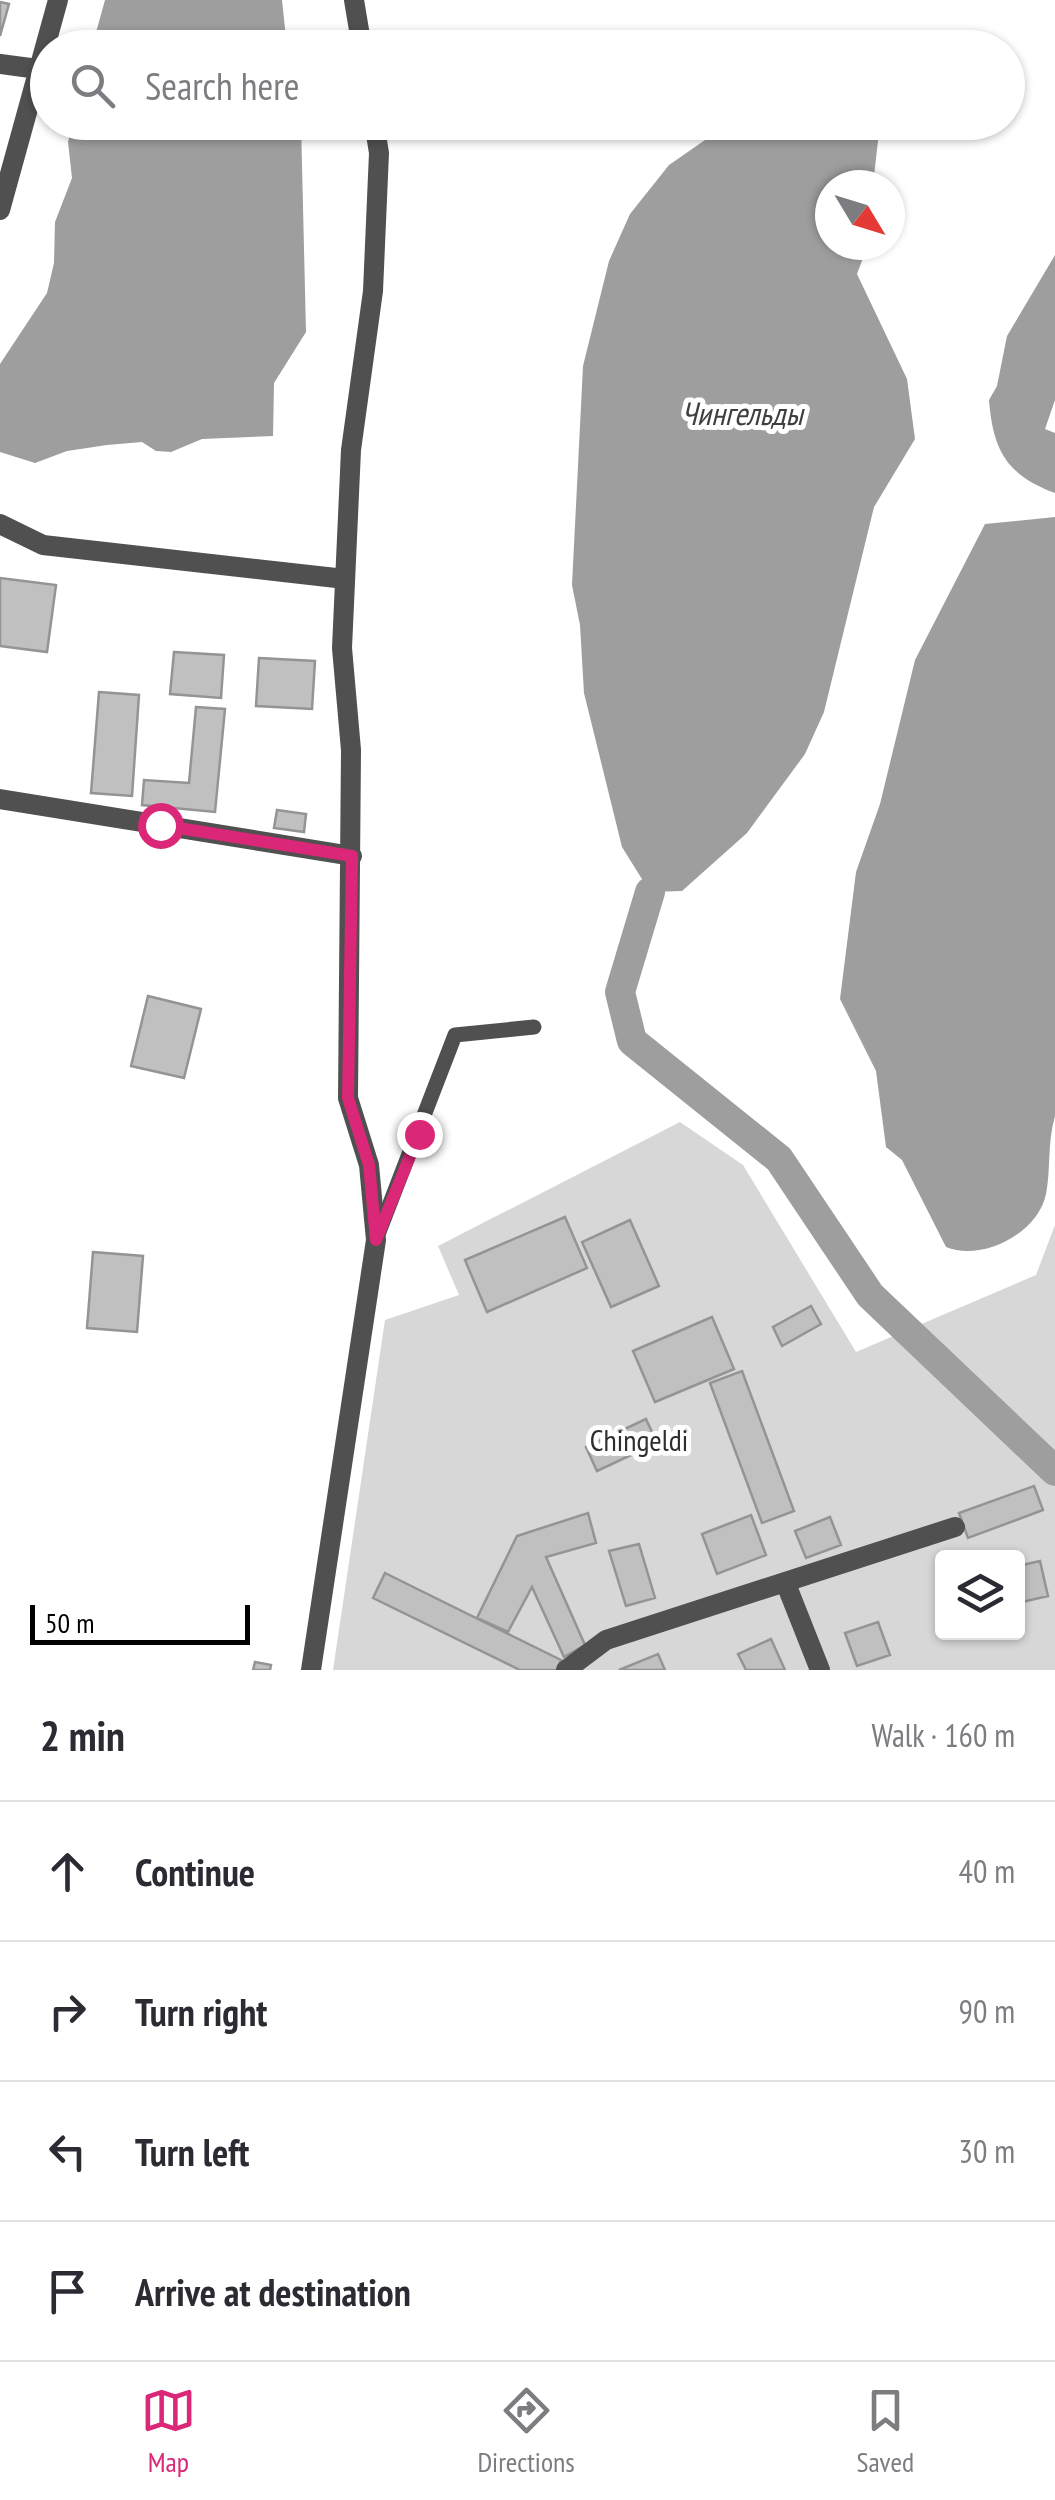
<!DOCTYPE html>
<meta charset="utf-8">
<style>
body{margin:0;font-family:"PT Sans Narrow",sans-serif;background:#f7f7f7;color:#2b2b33}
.controls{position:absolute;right:30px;bottom:30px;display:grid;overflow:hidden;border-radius:10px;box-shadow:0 2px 8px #0004}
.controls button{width:90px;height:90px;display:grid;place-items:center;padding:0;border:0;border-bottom:2px solid #e1e1e2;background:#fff;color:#2b2b33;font:50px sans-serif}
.compass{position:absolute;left:815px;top:170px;width:90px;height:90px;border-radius:50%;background:#fff;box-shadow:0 2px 8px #0004;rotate:128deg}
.scale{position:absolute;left:30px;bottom:25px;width:220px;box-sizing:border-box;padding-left:10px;border:5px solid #000;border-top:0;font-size:28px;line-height:35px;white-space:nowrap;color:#000;-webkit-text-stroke:8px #fff;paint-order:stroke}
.stop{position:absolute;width:30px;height:30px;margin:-22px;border:8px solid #db2777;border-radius:50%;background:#fff}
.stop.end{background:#db2777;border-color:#fff;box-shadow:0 2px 10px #0008}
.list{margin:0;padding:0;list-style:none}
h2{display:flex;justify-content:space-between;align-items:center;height:130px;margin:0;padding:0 40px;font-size:42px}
h2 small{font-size:32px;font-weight:400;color:#7c7c81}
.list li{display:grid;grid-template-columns:65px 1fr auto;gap:30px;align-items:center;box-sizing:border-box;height:140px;padding:0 40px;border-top:2px solid #e1e1e2}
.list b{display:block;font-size:38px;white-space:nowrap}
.list em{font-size:32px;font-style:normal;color:#7c7c81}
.icon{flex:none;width:55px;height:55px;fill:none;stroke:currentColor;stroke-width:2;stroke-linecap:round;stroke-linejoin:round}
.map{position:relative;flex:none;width:1055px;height:1670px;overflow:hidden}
.search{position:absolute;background:#fff;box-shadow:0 2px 8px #0004;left:30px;right:30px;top:30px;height:110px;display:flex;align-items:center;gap:25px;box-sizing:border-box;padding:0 35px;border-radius:55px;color:#7c7c81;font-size:38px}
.sheet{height:690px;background:#fff}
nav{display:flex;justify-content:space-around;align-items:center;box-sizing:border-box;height:140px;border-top:2px solid #e1e1e2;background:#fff;font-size:28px;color:#7c7c81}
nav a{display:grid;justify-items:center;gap:5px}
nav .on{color:#db2777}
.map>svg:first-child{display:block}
</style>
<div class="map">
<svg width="1055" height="1670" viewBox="0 0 1055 1670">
<rect width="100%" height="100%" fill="#fff"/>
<path fill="#d7d7d7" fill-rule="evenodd" d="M680,1122l63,43 113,187 180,-77 19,-50v445h-722l52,-350 74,-25 -21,-49zM942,1558h76v74h-76z"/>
<path fill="#9e9e9e" d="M105,0h177l5,47h-195z
M731,122l149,1 -7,62h-43v60h38l-11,29 50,105 8,60 -41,68 -50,205 -19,42 -58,79 -65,58 -32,1 -28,-45 -38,-154 -4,-68 -8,-40 11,-219 26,-105 21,-47 39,-49z
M73,123h228l5,209 -32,51 -1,53 -71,3 -31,13 -15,-1 -14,-9 -35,3 -40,6 -32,12 -35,-11v-88l47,-71 7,-30 1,-41 17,-44 -4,-36z
M1055,255v145l-10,29 10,4v60c-48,-18 -62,-42 -66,-93l8,-14 10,-50z
M1055,517v599c-8,28 -4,53 -9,78 -8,40 -65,68 -100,53l-44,-87 -16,-13 -10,-76 -36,-72 16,-127 24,-68 35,-144 70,-136z"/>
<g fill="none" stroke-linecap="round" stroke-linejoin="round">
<path stroke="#9e9e9e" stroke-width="30" d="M650,892l-30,100 12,49 147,118 91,136 185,176"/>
</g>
<path fill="#c0c0c0" stroke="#949494" stroke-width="2.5" d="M0,2l9,2 -9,32z
M0,578l56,7 -9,67 -47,-6z
M174,652l50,3 -3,43 -51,-4z
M259,658l56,3 -3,48 -56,-3z
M99,692l40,3 -7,101 -41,-3z
M196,707l29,2 -10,103 -73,-7 2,-25 45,3z
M277,810l29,4 -2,18 -30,-4z
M148,996l53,13 -17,69 -53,-12z
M565,1217l22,51 -100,44 -22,-52z
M630,1220l29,66 -48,21 -29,-65z
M93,1252l50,4 -6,76 -50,-4z
M811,1306l10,18 -39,22 -9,-19z
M712,1317l22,52 -79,33 -22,-51z
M742,1371l52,140 -32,12 -52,-140z
M646,1419l11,24 -60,28 -11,-24z
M1034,1486l9,24 -75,28 -9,-25z
M588,1513l8,30 -50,14 39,88 -21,12 -32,-70 -24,45 -31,-14 40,-82z
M751,1515l15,40 -49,19 -15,-40z
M830,1517l11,28 -35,13 -11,-27z
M639,1544l16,54 -29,8 -17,-55z
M1040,1561l8,35 -30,7v-37z
M385,1573l176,87 -4,10h-37l-147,-72z
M878,1622l12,33 -33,11 -12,-33z
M771,1639l14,31h-39l-8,-16z
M658,1654l7,16h-46z
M255,1662l16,3 -1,5h-17z"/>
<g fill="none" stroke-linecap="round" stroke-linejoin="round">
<path stroke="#505050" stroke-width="15" d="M377,1237l78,-202 79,-8"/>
<path stroke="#505050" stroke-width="20" d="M354,0l8,48
M0,64l38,5
M0,210l58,-210
M0,524l43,21 302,34
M0,799l352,57
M786,1584l34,86
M311,1670l65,-430 -7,-75 -21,-67 3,-348 -9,-102 9,-198 22,-159 6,-138 -5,-31
M566,1670l40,-30 349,-113"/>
</g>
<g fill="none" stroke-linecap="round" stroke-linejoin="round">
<path stroke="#db2777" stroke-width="12" d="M160,825l192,31 -4,242 21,67 7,75 43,-106"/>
</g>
<g text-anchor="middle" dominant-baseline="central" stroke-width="10" stroke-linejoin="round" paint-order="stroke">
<g font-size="30" fill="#2e2e2e" stroke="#fff">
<text x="639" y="1439">Chingeldi</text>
</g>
<g font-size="32" font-style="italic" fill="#3f3f3f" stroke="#fff">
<text x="742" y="413">Чингельды</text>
</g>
</g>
</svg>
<div class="controls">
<button><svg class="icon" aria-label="layers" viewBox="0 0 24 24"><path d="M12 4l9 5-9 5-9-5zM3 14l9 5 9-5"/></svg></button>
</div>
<svg class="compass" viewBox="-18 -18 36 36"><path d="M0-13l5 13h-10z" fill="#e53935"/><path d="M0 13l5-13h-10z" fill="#7c7c81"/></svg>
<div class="scale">50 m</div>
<div class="stop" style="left:160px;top:825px"></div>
<div class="stop end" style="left:419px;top:1134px"></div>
<div class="search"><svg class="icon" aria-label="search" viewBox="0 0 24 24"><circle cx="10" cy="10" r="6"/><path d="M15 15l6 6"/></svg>Search here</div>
</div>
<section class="sheet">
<h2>2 min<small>Walk · 160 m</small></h2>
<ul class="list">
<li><svg class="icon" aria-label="ahead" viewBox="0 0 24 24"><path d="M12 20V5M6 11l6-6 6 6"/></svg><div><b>Continue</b></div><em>40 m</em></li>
<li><svg class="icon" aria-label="right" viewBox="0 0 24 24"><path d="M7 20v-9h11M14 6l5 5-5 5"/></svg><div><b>Turn right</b></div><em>90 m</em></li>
<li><svg class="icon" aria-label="left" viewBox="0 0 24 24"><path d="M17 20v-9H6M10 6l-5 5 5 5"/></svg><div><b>Turn left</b></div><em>30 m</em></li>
<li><svg class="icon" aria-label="arrive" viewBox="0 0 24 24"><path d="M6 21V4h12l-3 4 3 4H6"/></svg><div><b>Arrive at destination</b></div></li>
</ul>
</section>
<nav>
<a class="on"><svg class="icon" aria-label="map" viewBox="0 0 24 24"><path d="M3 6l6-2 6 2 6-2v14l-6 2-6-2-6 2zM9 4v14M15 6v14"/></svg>Map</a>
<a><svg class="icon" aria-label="directions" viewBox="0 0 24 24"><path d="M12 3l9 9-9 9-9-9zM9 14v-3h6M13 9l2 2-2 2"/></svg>Directions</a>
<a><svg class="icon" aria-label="saved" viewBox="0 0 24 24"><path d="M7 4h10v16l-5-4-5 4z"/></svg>Saved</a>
</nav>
